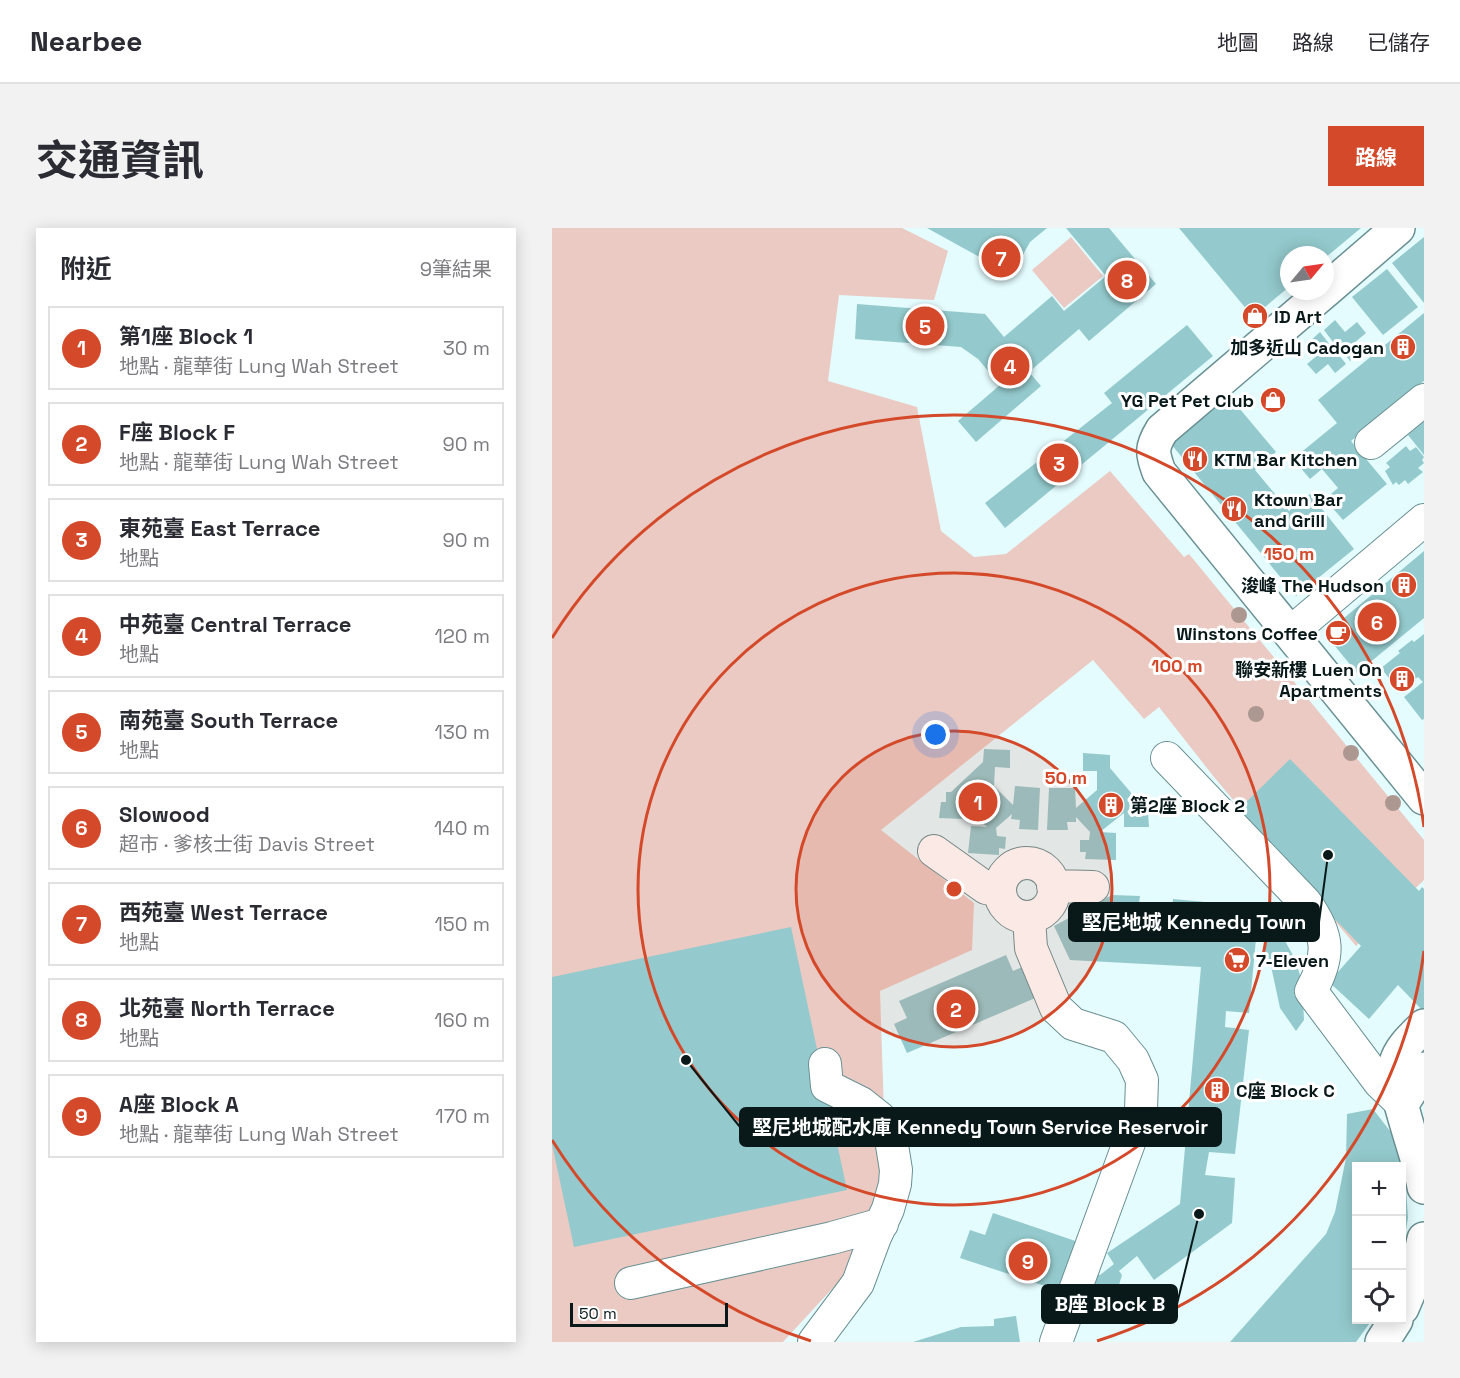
<!DOCTYPE html>
<html lang="zh-TW">
<meta charset="utf-8">
<style>
body{margin:0;font-family:"Space Grotesk","Noto Sans TC",sans-serif;background:#f2f2f3;color:#2b2b33}
.controls{position:absolute;right:18px;bottom:18px;display:grid;overflow:hidden;border-radius:0px;box-shadow:0 3px 15px #0003}
.controls button{width:54px;height:54px;display:grid;place-items:center;padding:0;border:0;border-bottom:2px solid #e1e1e2;background:#fff;color:#2b2b33;font:30px sans-serif}
.compass{position:absolute;left:728px;top:18px;width:54px;height:54px;border-radius:50%;background:#fff;box-shadow:0 3px 15px #0003;rotate:61deg}
.scale{position:absolute;left:18px;bottom:15px;width:158px;box-sizing:border-box;padding-left:6px;border:3px solid #09191a;border-top:0;font-size:16px;line-height:21px;white-space:nowrap;color:#09191a;-webkit-text-stroke:4px #fff;paint-order:stroke}
.you{position:absolute;left:384px;top:507px;width:21px;height:21px;margin:-15px;border:4px solid #fff;border-radius:50%;background:#1a73e8;box-shadow:0 0 0 9px #1a73e833}
.badge{display:grid;place-items:center;width:39px;height:39px;border-radius:50%;background:#d4492a;color:#fff;font-size:20px;font-weight:700}
.pin{position:absolute;translate:-50% -50%;border:3px solid #fff;box-shadow:0 2px 6px #0006}
.list{margin:0;padding:0;list-style:none}
h2{display:flex;justify-content:space-between;align-items:center;height:78px;margin:0;padding:0 24px;font-size:26px}
h2 small{font-size:20px;font-weight:400;color:#7c7c81}
.list li{display:grid;grid-template-columns:39px 1fr auto;gap:18px;align-items:center;box-sizing:border-box;height:84px;margin:0 12px 12px;padding:0 12px;border:2px solid #e1e1e2;border-radius:0px}
.list b{display:block;font-size:22px;white-space:nowrap}
.list p{margin:0;font-size:20px;white-space:nowrap;color:#7c7c81}
.list em{font-size:20px;font-style:normal;color:#7c7c81}
.icon{flex:none;width:33px;height:33px;fill:none;stroke:currentColor;stroke-width:2;stroke-linecap:round;stroke-linejoin:round}
.map{position:relative;flex:none;width:872px;height:1114px;overflow:hidden;border-radius:0px}
header{display:flex;align-items:center;gap:36px;box-sizing:border-box;height:84px;padding:0 30px;background:#fff;border-bottom:2px solid #e1e1e2}
header strong{font-size:28px}
nav{display:flex;gap:33px;margin-inline-start:auto;font-size:21px}
.intro{display:flex;align-items:center;justify-content:space-between;box-sizing:border-box;height:144px;padding:0 36px}
h1{margin:0;font-size:42px}
.button{padding:15px 27px;border-radius:0px;background:#d4492a;color:#fff;font-size:21px;font-weight:700}
main{display:flex;gap:36px;padding:0 36px}
aside{flex:1;background:#fff;border-radius:0px;box-shadow:0 3px 15px #0003}
.map>svg:first-child{display:block}
</style>
<header>
<strong>Nearbee</strong>
<nav><a>地圖</a><a>路線</a><a>已儲存</a></nav>
</header>
<div class="intro"><h1>交通資訊</h1><a class="button">路線</a></div>
<main>
<aside>
<h2>附近<small>9筆結果</small></h2>
<ul class="list">
<li><span class="badge">1</span><div><b>第1座 Block 1</b><p>地點 · 龍華街 Lung Wah Street</p></div><em>30 m</em></li>
<li><span class="badge">2</span><div><b>F座 Block F</b><p>地點 · 龍華街 Lung Wah Street</p></div><em>90 m</em></li>
<li><span class="badge">3</span><div><b>東苑臺 East Terrace</b><p>地點</p></div><em>90 m</em></li>
<li><span class="badge">4</span><div><b>中苑臺 Central Terrace</b><p>地點</p></div><em>120 m</em></li>
<li><span class="badge">5</span><div><b>南苑臺 South Terrace</b><p>地點</p></div><em>130 m</em></li>
<li><span class="badge">6</span><div><b>Slowood</b><p>超市 · 爹核士街 Davis Street</p></div><em>140 m</em></li>
<li><span class="badge">7</span><div><b>西苑臺 West Terrace</b><p>地點</p></div><em>150 m</em></li>
<li><span class="badge">8</span><div><b>北苑臺 North Terrace</b><p>地點</p></div><em>160 m</em></li>
<li><span class="badge">9</span><div><b>A座 Block A</b><p>地點 · 龍華街 Lung Wah Street</p></div><em>170 m</em></li>
</ul>
</aside>
<div class="map">
<svg width="872" height="1114" viewBox="0 0 872 1114">
<rect width="100%" height="100%" fill="#e4fcfe"/>
<path fill="#eacac2" d="M0,0h350l46,23 -14,49 -95,-5 -11,86 89,26 24,124 33,26 32,-3 104,-83 74,86 5,-3 235,286v40l-68,66 -142,-169 -55,-70 -15,12 -51,-59 -212,170 93,73 -2,47 -92,41 6,182 -32,92 -71,77h-231z
M519,9l32,39 -39,32 -32,-38z"/>
<path fill="#94cacd" d="M375,0h120l-17,14 -18,33z
M514,0h43l47,56 -67,57 -10,-12 -50,43 12,14 -65,56 -18,-21 42,-36 -22,-26 -17,-12 -106,-8 2,-35 128,10 19,23 48,-41 12,15 42,-35z
M627,0h182l-36,30v-3h-36v32l-36,30z
M872,9v66l-32,-40z
M835,41l31,38 -35,28 -31,-38z
M872,85v68l-73,60 36,43 -44,36 -18,-21 13,-11 -16,-19 -12,10 -17,-20 44,-36 -19,-23z
M783,92l10,12 12,-10 9,11 -12,10 7,9 -11,9 -7,-9 -4,3 7,9 -11,9 -7,-9 -12,10 -9,-10 12,-10 -10,-12 11,-10 10,13 3,-3 -9,-12z
M635,97l26,31 -208,172 -20,-25 127,-100 -8,-10z
M677,168l47,56 -21,18 34,41 21,-17 44,55 -58,47 -125,-152z
M872,194v33l-16,-20z
M854,218l4,5 6,-4 8,10 -2,3 2,3 -6,5 5,4 -15,12 -3,-4 -6,5 -3,-3 -3,3 -8,-14 5,-4 -4,-4z
M872,323v67l-67,55 -32,-39z
M872,406v85l-2,1 -18,-23 19,-15 -5,-5 -19,14 -18,-23 19,-15 -2,-2 14,-11 2,2z
M432,521l26,1v18l-15,-1 -1,19 19,19 2,-19 25,2 -2,42 -19,-1 1,-9 -9,-1 1,-5 -16,14 1,8 9,1 -1,12 -6,-1v7l-31,-2 3,-27 16,1 -23,-21 -1,13 -24,-1 2,-16h5v-10h5l32,-30z
M531,525l27,2v13l28,33 6,1 -1,9 5,1 1,15h-25v-14l-24,19 16,1v27l-31,-1 1,-7h-6v-12h9l1,-8 -14,-15v5h-9l1,8h-21l2,-42h26l1,20 21,-18v-19h-14z
M738,531l129,132 3,-4 2,2v123l-26,-27 -29,34 -40,-37 32,-36 -128,-131z
M560,667l28,1 -3,22 34,3 2,-22 86,8 -10,106 -23,-2 -1,16 24,3 -14,124 -26,-2 -4,23 30,3 -3,45 -78,57 -17,-24 -18,15 3,4 -10,33 -152,-50 10,-28 15,5 8,-22 97,33 -7,23 17,6 14,-11 -7,-11 73,-49 21,-237 -131,-7 -16,-34z
M239,699l56,263 -273,57 -22,-103v-167z
M726,700l17,31 7,23 2,38 -8,11 -16,-23 -9,-42 -7,-18 2,-19z
M454,727l7,16 34,-15 14,31 -154,66 -13,-29 13,-6 -8,-17z
M821,881l17,22 7,13 8,29 3,45 -6,35v-87h-46v154h16l-16,22h-126l96,-108 9,-22 11,-54 1,-44z
M464,1088l4,26h-107l48,-15 33,-1v-7z"/>
<g fill="none" stroke-linecap="round" stroke-linejoin="round">
<g stroke="#6a9093" stroke-width="34">
<path id="minor" d="M819,215l53,-43
M738,405l134,-113
M615,530l138,144c24,33 26,53 6,89l69,92 22,21
M382,623l52,37 14,3
M448 662a27 27 0 1 1 54 0a27 27 0 1 1-54 0Z
M501,658l40,1
M477,689l2,31 25,60 17,16 41,13 19,23 9,20 -1,30 -85,232
M79,1055l201,-45 50,-14
M262,1114l44,-59 17,-46 13,-28 7,-25 1,-14 -5,-31 -11,-21 -19,-15 -34,-17 -2,-22"/>
</g>
<g stroke="#6a9093" stroke-width="36">
<path id="major" d="M773,63l-163,139c-11,18 -10,22 -3,42l265,326
M773,63l73,-63
M872,798c-11,11 -24,22 -28,37 -6,23 24,95 28,124
M850,876l22,-35
M850,1080l14,-33 8,-36
M830,1114l14,-22"/>
</g>
<use href="#minor" stroke="#fff" stroke-width="32"/>
<use href="#major" stroke="#fff" stroke-width="33"/>
</g>
<g fill="#ad9791">
<circle cx="687" cy="387" r="8"/>
<circle cx="704" cy="486" r="8"/>
<circle cx="799" cy="525" r="8"/>
<circle cx="841" cy="575" r="8"/>
</g>
<circle cx="402" cy="661" r="158" fill="#d4492a" fill-opacity=".12"/>
<g fill="none" stroke="#d4492a" stroke-width="3">
<circle cx="402" cy="661" r="158"/>
<circle cx="402" cy="661" r="316"/>
<path d="M872 723A474 474 0 0 1 545 1113M259 1113A474 474 0 0 1 0 912M0 410A474 474 0 0 1 872 599"/>
</g>
<defs>
<g id="shop-disc" transform="scale(1.35)"><circle r="9.5" fill="#d4492a" stroke="#fff"/><path d="M-5-2.5h2.3a2.7 3.5 0 0 1 5.4 0H5L5.5 6h-11ZM-1.5-2.5h3a1.5 2.3 0 0 0-3 0Z" fill="#fff"/></g>
<g id="building-disc" transform="scale(1.35)"><circle r="9.5" fill="#d4492a" stroke="#fff"/><path d="M-4-6H4V6H1V3H-1V6H-4ZM-2.5-4.3h1.7v1.8h-1.7ZM.8-4.3h1.7v1.8H.8ZM-2.5-1h1.7V.8h-1.7ZM.8-1h1.7V.8H.8Z" fill="#fff"/></g>
<g id="restaurant-disc" transform="scale(1.35)"><circle r="9.5" fill="#d4492a" stroke="#fff"/><path d="M-5-6h1v4h1v-4h1v4h1v-4h1v5L-1.5 .5V6h-2V.5L-5-1ZM5-6V6H3V1.5H1.5Q1.5-4 5-6Z" fill="#fff"/></g>
<g id="cafe-disc" transform="scale(1.35)"><circle r="9.5" fill="#d4492a" stroke="#fff"/><path d="M-5.5-4.5H6V0H3Q3 3.5 0 3.5H-2.5Q-5.5 3.5-5.5 0ZM3-3.2v2h1.7v-2ZM-6 4.5H4V6H-6Z" fill="#fff"/></g>
<g id="supermarket-disc" transform="scale(1.35)"><circle r="9.5" fill="#d4492a" stroke="#fff"/><path d="M-6-5.5h2.5l.6 2H6L4.5 2H-2.5L-4.4-4H-6ZM-1.5 3.2a1.3 1.3 0 1 0 .1 0ZM3 3.2a1.3 1.3 0 1 0 .1 0Z" fill="#fff"/></g>
</defs>
<g fill-rule="evenodd">
<use href="#shop-disc" x="703" y="88"/>
<use href="#building-disc" x="851" y="119"/>
<use href="#shop-disc" x="721" y="172"/>
<use href="#restaurant-disc" x="643" y="231"/>
<use href="#restaurant-disc" x="682" y="281"/>
<use href="#building-disc" x="852" y="357"/>
<use href="#cafe-disc" x="786" y="405"/>
<use href="#building-disc" x="850" y="451"/>
<use href="#building-disc" x="559" y="577"/>
<use href="#supermarket-disc" x="685" y="732"/>
<use href="#building-disc" x="665" y="862"/>
</g>
<g text-anchor="middle" dominant-baseline="central" stroke-width="6" stroke-linejoin="round" paint-order="stroke">
<g font-size="18" font-weight="bold" fill="#09191a" stroke="#fff" text-anchor="start">
<text x="722" y="88">ID Art</text>
<text x="832" y="119" text-anchor="end">加多近山 Cadogan</text>
<text x="702" y="172" text-anchor="end">YG Pet Pet Club</text>
<text x="662" y="231">KTM Bar Kitchen</text>
<text x="702" y="271">Ktown Bar<tspan x="702" dy="21">and Grill</tspan></text>
<text x="832" y="357" text-anchor="end">浚峰 The Hudson</text>
<text x="766" y="405" text-anchor="end">Winstons Coffee</text>
<text x="830" y="441" text-anchor="end">聯安新樓 Luen On<tspan x="830" dy="21">Apartments</tspan></text>
<text x="578" y="577">第2座 Block 2</text>
<text x="704" y="732">7-Eleven</text>
<text x="684" y="862">C座 Block C</text>
</g>
</g>
<circle cx="402" cy="661" r="9" fill="#d4492a" stroke="#fff" stroke-width="3"/>
<g font-size="18" text-anchor="middle" font-weight="bold" fill="#d4492a" stroke="#fff" stroke-width="6" stroke-linejoin="round" paint-order="stroke">
<text x="737" y="332">150 m</text>
<text x="625" y="444">100 m</text>
<text x="514" y="556">50 m</text>
</g>
<path fill="none" stroke="#09191a" stroke-width="2" d="M776 627L767 694M134 832L188 899M647 986L625 1076"/>
<g fill="#09191a" stroke="#fff" stroke-width="2">
<circle cx="776" cy="627" r="6"/>
<circle cx="134" cy="832" r="6"/>
<circle cx="647" cy="986" r="6"/>
</g>
<g fill="#09191a" stroke="#09191a" stroke-width="2">
<rect x="517" y="675" width="250" height="38" rx="6"/>
<rect x="188" y="880" width="481" height="38" rx="6"/>
<rect x="490" y="1057" width="135" height="38" rx="6"/>
</g>
<g font-size="20" text-anchor="middle" font-weight="bold" fill="#fff">
<text x="642" y="701">堅尼地城 Kennedy Town</text>
<text x="428" y="906">堅尼地城配水庫 Kennedy Town Service Reservoir</text>
<text x="558" y="1083">B座 Block B</text>
</g>
</svg>
<div class="controls">
<button>+</button>
<button>−</button>
<button><svg class="icon" aria-label="locate" viewBox="0 0 24 24"><circle cx="12" cy="12" r="6"/><path d="M12 2v4M12 18v4M2 12h4M18 12h4"/></svg></button>
</div>
<svg class="compass" viewBox="-18 -18 36 36"><path d="M0-13l5 13h-10z" fill="#e53935"/><path d="M0 13l5-13h-10z" fill="#7c7c81"/></svg>
<div class="scale">50 m</div>
<div class="you"></div>
<div class="pin badge" style="left:426px;top:574px">1</div>
<div class="pin badge" style="left:404px;top:781px">2</div>
<div class="pin badge" style="left:507px;top:235px">3</div>
<div class="pin badge" style="left:458px;top:138px">4</div>
<div class="pin badge" style="left:373px;top:98px">5</div>
<div class="pin badge" style="left:825px;top:394px">6</div>
<div class="pin badge" style="left:449px;top:30px">7</div>
<div class="pin badge" style="left:575px;top:52px">8</div>
<div class="pin badge" style="left:476px;top:1033px">9</div>
</div>
</main>
